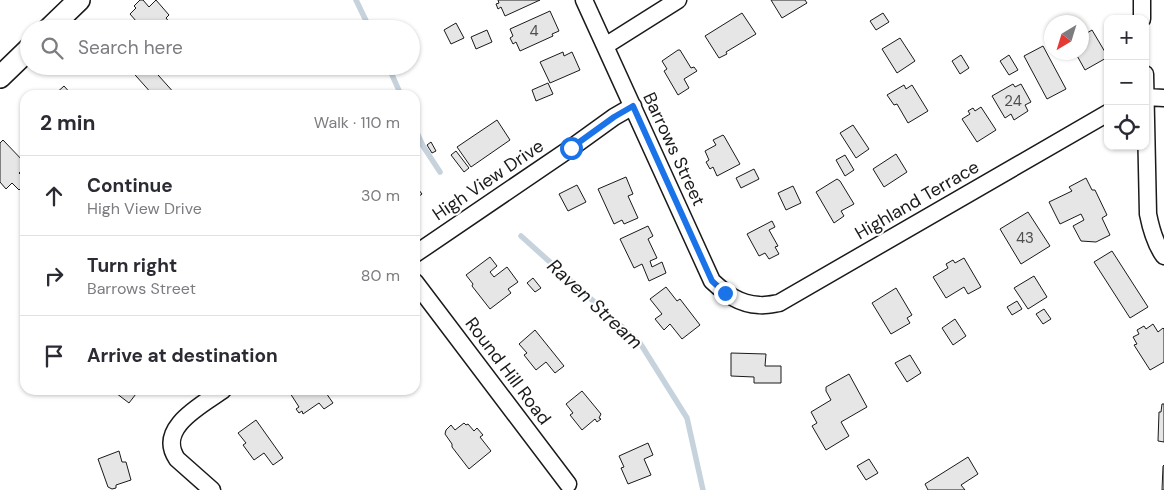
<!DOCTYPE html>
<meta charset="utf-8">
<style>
body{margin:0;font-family:"DM Sans",sans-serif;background:#f7f7f7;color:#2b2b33}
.controls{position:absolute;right:15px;top:15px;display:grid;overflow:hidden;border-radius:10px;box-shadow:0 1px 4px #0004}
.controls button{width:45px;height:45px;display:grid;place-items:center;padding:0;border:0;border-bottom:1px solid #e1e1e2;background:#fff;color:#2b2b33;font:25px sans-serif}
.compass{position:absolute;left:1044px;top:15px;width:45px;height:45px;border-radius:50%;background:#fff;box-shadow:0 1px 4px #0004;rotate:218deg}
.stop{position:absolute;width:15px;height:15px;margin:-11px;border:4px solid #1a73e8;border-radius:50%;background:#fff}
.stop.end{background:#1a73e8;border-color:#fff;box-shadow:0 1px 5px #0008}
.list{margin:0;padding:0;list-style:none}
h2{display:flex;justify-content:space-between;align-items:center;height:65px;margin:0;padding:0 20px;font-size:21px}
h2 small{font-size:16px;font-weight:400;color:#7c7c81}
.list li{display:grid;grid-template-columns:32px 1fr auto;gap:15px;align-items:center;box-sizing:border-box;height:80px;padding:0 20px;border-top:1px solid #e1e1e2}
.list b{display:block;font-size:19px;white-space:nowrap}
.list p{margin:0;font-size:16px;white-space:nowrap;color:#7c7c81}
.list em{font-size:16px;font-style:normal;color:#7c7c81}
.icon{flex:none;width:28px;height:28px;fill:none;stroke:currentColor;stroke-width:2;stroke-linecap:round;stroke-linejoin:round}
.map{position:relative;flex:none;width:1164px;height:490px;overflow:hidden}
.search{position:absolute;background:#fff;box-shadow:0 1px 4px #0004;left:20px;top:20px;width:400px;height:55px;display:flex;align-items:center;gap:12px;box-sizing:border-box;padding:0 18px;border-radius:28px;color:#7c7c81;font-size:19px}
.panel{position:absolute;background:#fff;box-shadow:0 1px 4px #0004;left:20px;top:90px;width:400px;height:305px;border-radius:15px}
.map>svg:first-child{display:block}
</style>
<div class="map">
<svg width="1164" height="490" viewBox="0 0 1164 490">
<rect width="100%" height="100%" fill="#fff"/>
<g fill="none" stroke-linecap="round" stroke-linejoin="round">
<path stroke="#c6d2dc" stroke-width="5.5" d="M356,0l14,29
M388,66l13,29
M415,128l8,18 17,26
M521,236l119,107 47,75 16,72"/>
</g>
<path fill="#e6e6e6" stroke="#1a1a1a" d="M140,0h3l6,7 7,-7 13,15 -3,3 9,11h-32l-13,-15 6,-6 -2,-2z
M498,0h42l-35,16 -4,-9 -3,2 -2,-5 3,-1z
M771,0h34l2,3 -25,15z
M550,11l9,20 -7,3 1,2 -33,15 -4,-9 -3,2 -3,-6 3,-2 -3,-7z
M742,13l14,21 -30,18 1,2 -8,4 -14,-22z
M883,13l6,9 -13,8 -6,-9z
M456,23l8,15 -13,6 -7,-14z
M487,30l5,12 -16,7 -5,-12z
M1092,30l16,27 -23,13 -10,-18h7v-11l1,-1 -1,-4z
M900,38l15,23 -18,12 -15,-24z
M1043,46l23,43 -19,10 -23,-43z
M678,50h2l11,18 3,-1 3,4 -13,8 5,9 -11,7 -14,-24 3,-2 -5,-8z
M563,52l1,4 8,-4 8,18 -30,13 -10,-21z
M961,55l8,13 -9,6 -8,-13z
M1009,55l9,15 -9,5 -9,-14z
M129,66h21l26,29h-23l-25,-28z
M548,83l5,11 -17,7 -4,-11z
M1013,84l2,3 6,-3 10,18 -6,3 3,6 -14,9 -3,-6 -6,4 -13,-22z
M904,85l2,4 6,-4 16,26 -20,12 -11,-19 -3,1 -7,-10z
M64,86l8,9h-18z
M981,107l15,23 -19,12 -15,-23 8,-5 -2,-3 5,-3 2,3z
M497,120l13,20 -39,27 -14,-20z
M853,125l16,24 -13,9 -16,-25z
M723,135l1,1 16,28 -23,12 -4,-9 -3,2 -4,-7 3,-2 -4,-9 11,-6 -3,-5z
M3,140l22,23v4l-6,6 6,6v5l-6,6 -7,-7 -6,6 -6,-7v-39z
M431,142l5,9 -4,2 -5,-8z
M456,151l13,17 -5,4 -13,-17z
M896,154l11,18 -23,15 -11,-18z
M845,155l9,15 -9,6 -9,-16z
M754,169l5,10 -18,9 -5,-10z
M626,177l7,17 -5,2 10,22 -14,6 -2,-4 -8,4 -16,-35z
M1086,178l6,12h3l12,25 -5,3 8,17 -14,7 -15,-1 -8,-15 11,-6 -3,-6 -21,10 -11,-22 23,-11 -3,-4z
M837,179l3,2 14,23 -13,7 3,5 -10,7 -18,-31z
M415,185l7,9 -7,5z
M577,185l9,17 -18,9 -9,-17z
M793,186l8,17 -15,7 -8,-17z
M1028,212l22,34 -29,18 -21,-35z
M772,221l3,6 -6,3 9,16 -3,1 4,7 -10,5 -4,-6 -6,3 -12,-22z
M648,226l5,10 -5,3 9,19 -7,3 2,6 10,-5 4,11 -17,8 -7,-17 -8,4 -14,-29z
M1112,251l36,56 -18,11 -36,-56z
M490,257l7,9 -7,6 4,5 13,-10 11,15 -10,7 3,4 -21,16 -18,-23 1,-2 -7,-9z
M964,258l17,29 -13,7 -4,-7 -18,11 -13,-21 15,-9 -2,-4 7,-4 2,3z
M1034,276l13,21 -19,12 -14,-21z
M533,278l8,10 -6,4 -8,-9z
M666,287l11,14 3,-2 20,26 -18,14 -12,-15 -6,6 -9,-11 7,-5 -12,-15z
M896,288l16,27 -5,3 3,5 -19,11 -19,-31z
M1017,301l5,8 -10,6 -5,-8z
M1044,309l7,10 -8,5 -7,-10z
M955,319l11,17 -13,9 -11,-17z
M1153,324l5,8 5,-4 1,1v33l-14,8 -16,-25 3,-1 -4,-7 6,-3 -2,-4 7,-4 2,3z
M535,330l29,36 -9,7 -9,-11 -10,8 -12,-15 3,-2 -8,-9z
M731,353l35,1 -1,12h16v17h-27v-6l-23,-1z
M910,355l11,18 -14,9 -12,-19z
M849,374l18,33 -26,15 8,14 -23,14 -14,-24 5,-3 -6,-11 20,-12 -5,-9v-4z
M112,390h27l-10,13z
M294,390h30l9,13 -9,6 -5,-6 -16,11 -1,-3 -3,2 -3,-4 3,-2 -9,-14z
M582,391l19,23 -2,4 2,1 -4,3 -2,-3 -13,11 -12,-15 3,-2 -7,-9z
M1162,404h2v38l-6,-1 1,-29h2z
M256,420l27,38 -10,7 -9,-12 -10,7 -11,-15 3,-2 -8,-10z
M464,423l2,2 2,-1 6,7 3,-3 6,7 -3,2 11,14 -22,18 -17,-22v-3l-7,-10 1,-4 5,-5 4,5z
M648,443l5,12 -9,4 7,16 -23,9 -7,-16 3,-1 -5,-11z
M119,451l3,11h4l5,18 -15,5v3l-4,1 -4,-2 -10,-28z
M968,457l10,17 -17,11 4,5h-37l-3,-6z
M869,459l9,14 -12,7 -9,-14z
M1164,465v25h-2l1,-24z"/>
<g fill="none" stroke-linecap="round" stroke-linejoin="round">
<g stroke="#1a1a1a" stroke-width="19">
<path id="minor" d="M584,0l128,281c14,13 27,23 47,24 6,1 14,-1 20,-2l329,-190
M1142,0v19
M605,46l73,-46
M1145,74l3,140c3,15 7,30 16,42
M1145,97l19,1
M415,254l156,-106 43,-31 19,-11
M415,282l153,202
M212,490l-35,-31c-21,-31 25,-54 46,-69"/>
</g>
<g stroke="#1a1a1a" stroke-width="24">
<path id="tertiary" d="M49,29l30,-29
M0,77l29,-28"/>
</g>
<use href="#minor" stroke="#fff" stroke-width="16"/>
<use href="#tertiary" stroke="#fff" stroke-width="21"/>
</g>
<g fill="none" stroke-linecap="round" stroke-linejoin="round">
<path stroke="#1a73e8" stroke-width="6" d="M571,148l43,-31 19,-11 79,175 13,12"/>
</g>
<g text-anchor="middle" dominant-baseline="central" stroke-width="4" stroke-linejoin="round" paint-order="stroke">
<g font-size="15" fill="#4d4d4d">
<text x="534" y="31">4</text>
<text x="1013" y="101">24</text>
<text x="1025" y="238">43</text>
</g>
<g font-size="18" fill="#1a1a1a" stroke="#fff">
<text transform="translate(674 149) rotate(65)">Barrows Street</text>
<text transform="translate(488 180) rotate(-34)">High View Drive</text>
<text transform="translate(917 200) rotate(-30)">Highland Terrace</text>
<text transform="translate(508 371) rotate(53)">Round Hill Road</text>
</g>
<g font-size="19" font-style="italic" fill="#1a1a1a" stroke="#fff">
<text transform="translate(595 304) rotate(43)">Raven Stream</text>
</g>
</g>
</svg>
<div class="controls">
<button>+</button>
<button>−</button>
<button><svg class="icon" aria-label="locate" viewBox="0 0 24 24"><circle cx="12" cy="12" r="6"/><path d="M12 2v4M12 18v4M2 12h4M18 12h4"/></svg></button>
</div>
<svg class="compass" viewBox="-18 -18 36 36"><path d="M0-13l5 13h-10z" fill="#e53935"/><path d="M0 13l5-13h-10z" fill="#7c7c81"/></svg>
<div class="stop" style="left:571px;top:148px"></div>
<div class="stop end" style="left:725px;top:293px"></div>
<div class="search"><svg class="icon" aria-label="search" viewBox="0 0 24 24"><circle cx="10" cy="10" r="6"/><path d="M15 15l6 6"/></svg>Search here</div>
<section class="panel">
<h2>2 min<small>Walk · 110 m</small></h2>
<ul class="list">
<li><svg class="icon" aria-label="ahead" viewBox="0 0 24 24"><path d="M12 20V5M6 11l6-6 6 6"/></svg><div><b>Continue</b><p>High View Drive</p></div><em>30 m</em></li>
<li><svg class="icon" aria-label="right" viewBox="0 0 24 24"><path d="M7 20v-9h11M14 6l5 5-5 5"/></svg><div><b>Turn right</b><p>Barrows Street</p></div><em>80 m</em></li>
<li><svg class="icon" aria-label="arrive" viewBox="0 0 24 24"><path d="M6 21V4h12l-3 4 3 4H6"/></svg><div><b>Arrive at destination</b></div></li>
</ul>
</section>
</div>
